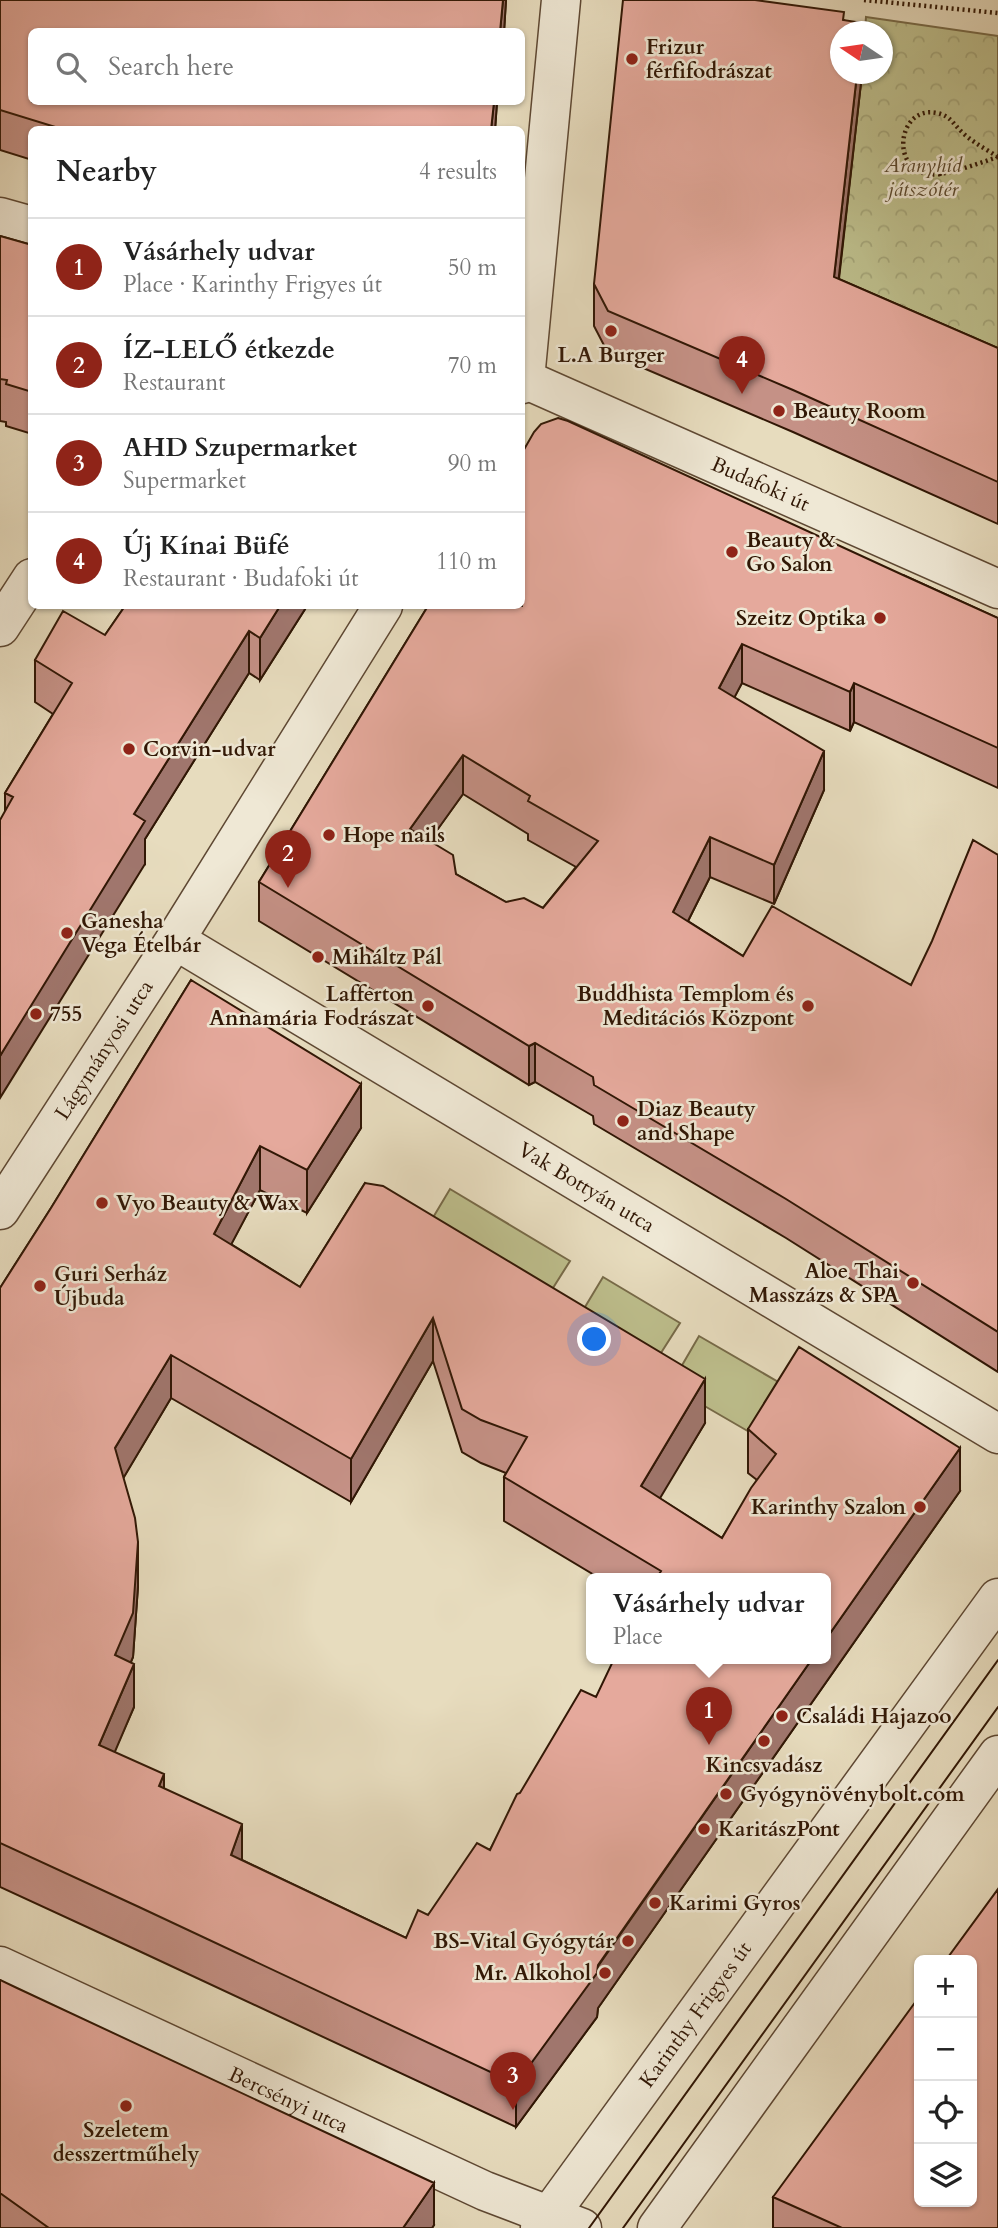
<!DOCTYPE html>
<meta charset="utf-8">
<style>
body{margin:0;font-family:Cardo,serif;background:#f2f2f2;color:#222}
.controls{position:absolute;right:21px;bottom:21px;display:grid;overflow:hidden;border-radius:10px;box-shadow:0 2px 5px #0004}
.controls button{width:63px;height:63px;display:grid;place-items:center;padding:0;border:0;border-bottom:2px solid #e0e0e0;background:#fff;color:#222;font:35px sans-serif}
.compass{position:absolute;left:830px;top:21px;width:63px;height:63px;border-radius:50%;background:#fff;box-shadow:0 2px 5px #0004;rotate:283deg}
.you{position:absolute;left:595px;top:1340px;width:24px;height:24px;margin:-18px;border:5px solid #fff;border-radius:50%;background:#1a73e8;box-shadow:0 0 0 10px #1a73e833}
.badge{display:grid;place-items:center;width:46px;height:46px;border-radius:50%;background:#8f2418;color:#fff;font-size:23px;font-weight:700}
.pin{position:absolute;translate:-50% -58px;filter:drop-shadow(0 2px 4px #0008)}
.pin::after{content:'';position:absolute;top:37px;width:24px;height:21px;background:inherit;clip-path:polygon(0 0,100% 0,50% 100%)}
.popup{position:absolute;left:586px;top:1573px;width:245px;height:91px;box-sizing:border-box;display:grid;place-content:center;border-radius:10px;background:#fff;filter:drop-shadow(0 2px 5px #0005);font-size:23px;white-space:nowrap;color:#767676}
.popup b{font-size:26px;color:#222}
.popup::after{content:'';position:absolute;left:50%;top:100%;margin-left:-14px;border:14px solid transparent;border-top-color:#fff}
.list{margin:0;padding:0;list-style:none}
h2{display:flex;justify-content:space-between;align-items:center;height:91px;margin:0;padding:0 28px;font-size:30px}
h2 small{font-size:23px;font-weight:400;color:#767676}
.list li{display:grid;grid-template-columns:46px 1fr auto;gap:21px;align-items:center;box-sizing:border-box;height:98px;padding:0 28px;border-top:2px solid #e0e0e0}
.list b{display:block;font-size:26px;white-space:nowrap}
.list p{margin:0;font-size:23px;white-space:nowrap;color:#767676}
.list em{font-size:23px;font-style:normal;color:#767676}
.icon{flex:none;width:38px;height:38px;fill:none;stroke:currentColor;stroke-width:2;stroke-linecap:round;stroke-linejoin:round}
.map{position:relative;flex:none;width:998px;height:2228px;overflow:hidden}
.search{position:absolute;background:#fff;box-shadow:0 2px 5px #0004;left:28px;top:28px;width:497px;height:77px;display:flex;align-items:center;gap:18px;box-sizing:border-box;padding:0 24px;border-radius:10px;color:#767676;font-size:26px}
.panel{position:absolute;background:#fff;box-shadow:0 2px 5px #0004;left:28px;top:126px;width:497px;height:483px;border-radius:10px}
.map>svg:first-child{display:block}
</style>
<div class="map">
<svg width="998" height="2228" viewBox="0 0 998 2228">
<defs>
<pattern id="park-crowns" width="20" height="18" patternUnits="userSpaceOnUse" patternTransform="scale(1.75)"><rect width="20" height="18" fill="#bdbe8c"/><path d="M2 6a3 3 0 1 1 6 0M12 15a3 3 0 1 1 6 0" fill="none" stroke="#a3a377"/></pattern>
</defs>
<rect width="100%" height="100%" fill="#e7dcbe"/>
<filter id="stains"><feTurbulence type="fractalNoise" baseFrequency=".00286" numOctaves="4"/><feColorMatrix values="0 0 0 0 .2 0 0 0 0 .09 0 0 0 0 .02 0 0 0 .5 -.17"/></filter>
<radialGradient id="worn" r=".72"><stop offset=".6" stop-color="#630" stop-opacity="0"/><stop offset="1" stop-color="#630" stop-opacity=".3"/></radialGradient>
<path fill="#bdbe8c" stroke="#776a48" stroke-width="2" d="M450,1189l120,72 -29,46 -119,-71z
M603,1277l77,46 -28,44 -76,-45z
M699,1336l88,51 -29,50 -88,-51z"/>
<path fill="url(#park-crowns)" stroke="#776a48" stroke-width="2" d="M866,17l132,19v354l-164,-73 27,-243h22v-42l-18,-1z"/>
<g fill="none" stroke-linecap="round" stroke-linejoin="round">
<g stroke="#5e4833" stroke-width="41">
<g id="minor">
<path d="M0,217l32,9"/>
<path id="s1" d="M522,378l476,211"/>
<path d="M522,384l3,-5 36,-379"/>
<path d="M0,627l32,-49"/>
<path id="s2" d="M175,940l823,494"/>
<path id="s3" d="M0,1210l175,-270 208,-334"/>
<path id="s4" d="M0,1966l485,225 97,37"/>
<path id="s5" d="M540,2228l458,-630"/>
<path d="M657,2228l341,-473"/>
</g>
</g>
<path stroke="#311705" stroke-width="4.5" stroke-dasharray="2 3.5" stroke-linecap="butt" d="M864,0l134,13
M998,157c-19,6 -39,14 -58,17 -52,7 -45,-70 -3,-61 14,3 16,11 25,19 10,10 24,17 36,25v1"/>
<use href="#minor" stroke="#efe8d5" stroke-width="38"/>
<path stroke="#311705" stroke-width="2" d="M589,2228l409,-568
M623,2228l375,-521"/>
</g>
<path fill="#c59186" stroke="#311705" stroke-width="2" fill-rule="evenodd" d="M0,0h506l-2,32h-472v70h465l-2,28h-463v30l-32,-10z
M844,20l19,12 -22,42h21l-23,205 159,69v176l-205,-92 -185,-79 -14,-27v-42z
M0,236l32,9v189l-26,-8v-4l-6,-1z
M903,575l95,43v170l-144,-66 -4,9 -108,-48 -8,14 90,93 -50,114 -64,-27 -22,44 55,35 168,29 87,-130v517l-212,-134 -192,-114 -1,-8 -58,-34 -6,3 -270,-164v-39l169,-276zM463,794l65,40v6l48,27 -33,41 -37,-6 -50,-28 -27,-33z
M125,606h182l-47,74 -11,-7 -104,166v25l-140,-52v-19l48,-79 -18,-12v-42l70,-25z
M191,980l170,148 -54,85 -47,-23 -29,54 69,43 65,-104 340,240 -46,75 63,40 35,-58 -9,-7v-44l212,62 -362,517 -1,9 -81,110 -377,-176 -139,-64v-599l51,-80zM433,1361l29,91 19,11 25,10 -2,4v44l97,58h225l-230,118 -76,96 -30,57 -84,88 -164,-78 -78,-71 -50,-37 20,-45 -3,-45 2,-5 5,-71 -15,-108 48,-80 180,104z
M0,1980l434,245 -2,3h-432z
M773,2197l225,31h-225z"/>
<path fill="#a0766d" stroke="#311705" stroke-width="2" d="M503,0h3l-2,32h-4z
M857,74h5l-28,245v-42z
M494,102h3l-2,28h-4z
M280,606h27l-47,74v-42z
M249,631v42l-104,166v25l-145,234v-42l134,-242z
M742,644v39l-23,44v-39z
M854,683v39l-4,9v-39z
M824,751v39l-50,114v-39z
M463,755v39l-53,74v-39z
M710,837v40l-37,74v-39z
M535,1043v39l-6,3v-39z
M361,1084v44l-54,85v-43z
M260,1146v44l-46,87v-43z
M433,1318v43l-82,141v-43z
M171,1355v43l-56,94v-44z
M705,1379v44l-64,107v-44z
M960,1448v43l-362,517 -1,9 -81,110v-43l296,-425h14v-20z
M138,1542v44l-5,71 -18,42v-44z
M134,1664v43l-35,82v-44z
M164,1774v44l-5,-32z
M242,1824v44l-11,-13z
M434,2183v42l-2,3h-29z"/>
<path fill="#e5a99c" stroke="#311705" stroke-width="2" fill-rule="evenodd" d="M0,0h503l-3,32h-468v70h462l-3,28h-426l-65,-20z
M623,0h132l89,12 -1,8 20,3 -1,9h-21v42h16l-23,203 164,71v134l-205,-92 -185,-79 -14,-27z
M0,236l32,9v147l-26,-8 1,-4 -7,-1z
M558,418l10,3 335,154 95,43v130l-144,-65 -4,9 -108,-48 -23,44 105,63 -50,114 -64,-28 -37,75 70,44 29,-50 139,79 21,-44 41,-101 25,15v477l-212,-133 -192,-114 -1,-8 -58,-34 -6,3 -270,-164 169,-276h94v-153l12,-21 7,-8zM463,755l67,41 -2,5 70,40 -55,67 -19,-10 -18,4 -50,-28 -3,-19 -43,-26z
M125,606h155l-20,32 -11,-7 -115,183 11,7 -145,235v-236l13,-23 -8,-4 67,-110 -37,-23 28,-49 42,24z
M191,980l170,104 -54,86 -47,-24 -46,88 86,53 65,-104 18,3 322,193 -64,107 81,52 29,-50 25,-34 -28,-25 51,-82 161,101 -134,191v-60h-170l5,-8 -157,-94 23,-40 -46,-17 -19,-11 -29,-91 -82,141 -180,-104 -56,93 20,70 3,24 -5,71 -18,42 19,9 -35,81 65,29 -5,12 83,38 -11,31 175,83 12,-28 10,5 49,-72 13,7 27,-56 3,-1 61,-103 15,7 18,-38h198l-214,306 -1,8 -81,111 -377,-177 -139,-64v-555l51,-80z
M998,1889v339h-156l-69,-31 146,-200v205h53v-242h-26z
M0,1980l17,8 417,195 -31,45h-354l-49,-35z"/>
<g fill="#8f2418" stroke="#efe8d5" stroke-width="2.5">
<circle cx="632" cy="59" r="7"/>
<circle cx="611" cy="331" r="7"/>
<circle cx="779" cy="411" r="7"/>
<circle cx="732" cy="552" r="7"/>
<circle cx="880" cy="618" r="7"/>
<circle cx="129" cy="749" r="7"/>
<circle cx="329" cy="835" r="7"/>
<circle cx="67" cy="933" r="7"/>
<circle cx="318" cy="957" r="7"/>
<circle cx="428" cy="1006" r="7"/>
<circle cx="808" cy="1006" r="7"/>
<circle cx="36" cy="1014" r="7"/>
<circle cx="623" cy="1121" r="7"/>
<circle cx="102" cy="1203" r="7"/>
<circle cx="913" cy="1283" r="7"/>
<circle cx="40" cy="1286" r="7"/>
<circle cx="920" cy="1507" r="7"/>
<circle cx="782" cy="1716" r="7"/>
<circle cx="764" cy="1741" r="7"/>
<circle cx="726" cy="1794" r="7"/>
<circle cx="704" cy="1829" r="7"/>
<circle cx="655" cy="1903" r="7"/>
<circle cx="628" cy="1941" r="7"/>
<circle cx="605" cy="1973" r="7"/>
<circle cx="126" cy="2106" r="7"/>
</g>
<g text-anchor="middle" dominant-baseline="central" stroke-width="5" stroke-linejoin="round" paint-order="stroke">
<g font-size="21" font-weight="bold" fill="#311705" stroke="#efe8d5" text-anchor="start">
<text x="646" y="47">Frizur<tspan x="646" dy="24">férfifodrászat</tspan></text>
<text x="611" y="355" text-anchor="middle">L.A Burger</text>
<text x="793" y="411">Beauty Room</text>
<text x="746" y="540">Beauty &amp;<tspan x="746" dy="24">Go Salon</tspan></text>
<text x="866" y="618" text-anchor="end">Szeitz Optika</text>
<text x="143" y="749">Corvin-udvar</text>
<text x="343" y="835">Hope nails</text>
<text x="81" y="921">Ganesha<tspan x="81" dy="24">Vega Ételbár</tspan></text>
<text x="332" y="957">Miháltz Pál</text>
<text x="414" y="994" text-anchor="end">Lafferton<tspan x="414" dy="24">Annamária Fodrászat</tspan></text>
<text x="794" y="994" text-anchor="end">Buddhista Templom és<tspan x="794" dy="24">Meditációs Központ</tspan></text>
<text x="50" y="1014">755</text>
<text x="637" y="1109">Diaz Beauty<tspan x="637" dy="24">and Shape</tspan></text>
<text x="116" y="1203">Vyo Beauty &amp; Wax</text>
<text x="899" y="1271" text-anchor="end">Aloe Thai<tspan x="899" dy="24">Masszázs &amp; SPA</tspan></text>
<text x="54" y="1274">Guri Serház<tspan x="54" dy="24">Újbuda</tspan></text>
<text x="906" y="1507" text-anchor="end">Karinthy Szalon</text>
<text x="796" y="1716">Családi Hajazoo</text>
<text x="764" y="1765" text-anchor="middle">Kincsvadász</text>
<text x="740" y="1794">Gyógynövénybolt.com</text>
<text x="718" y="1829">KaritászPont</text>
<text x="669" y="1903">Karimi Gyros</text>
<text x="614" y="1941" text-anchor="end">BS-Vital Gyógytár</text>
<text x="591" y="1973" text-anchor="end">Mr. Alkohol</text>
<text x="126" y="2130" text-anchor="middle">Szeletem<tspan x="126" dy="24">desszertműhely</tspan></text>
</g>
<g font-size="21" font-style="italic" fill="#5b492e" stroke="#efe8d5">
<text x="923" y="165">Aranyhíd<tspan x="923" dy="24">játszótér</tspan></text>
</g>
<g font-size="21" fill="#311705" stroke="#efe8d5">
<text stroke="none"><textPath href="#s1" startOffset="261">Budafoki út</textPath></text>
<text stroke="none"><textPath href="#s3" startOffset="191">Lágymányosi utca</textPath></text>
<text stroke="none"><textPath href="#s2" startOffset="480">Vak Bottyán utca</textPath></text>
<text stroke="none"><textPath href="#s5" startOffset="264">Karinthy Frigyes út</textPath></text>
<text stroke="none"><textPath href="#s4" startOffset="318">Bercsényi utca</textPath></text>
</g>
</g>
<rect width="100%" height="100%" filter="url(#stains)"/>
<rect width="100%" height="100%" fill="url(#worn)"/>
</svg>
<div class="controls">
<button>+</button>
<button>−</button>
<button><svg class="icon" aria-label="locate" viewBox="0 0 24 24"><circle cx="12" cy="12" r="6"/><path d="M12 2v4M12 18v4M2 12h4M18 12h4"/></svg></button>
<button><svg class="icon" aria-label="layers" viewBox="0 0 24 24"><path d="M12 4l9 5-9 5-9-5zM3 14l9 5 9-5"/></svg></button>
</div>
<svg class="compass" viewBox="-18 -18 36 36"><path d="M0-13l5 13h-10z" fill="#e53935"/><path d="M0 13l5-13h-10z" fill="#767676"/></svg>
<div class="you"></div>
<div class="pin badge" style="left:709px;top:1745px">1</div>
<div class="popup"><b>Vásárhely udvar</b>Place</div>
<div class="pin badge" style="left:288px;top:888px">2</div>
<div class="pin badge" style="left:513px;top:2110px">3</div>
<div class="pin badge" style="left:742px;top:394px">4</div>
<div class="search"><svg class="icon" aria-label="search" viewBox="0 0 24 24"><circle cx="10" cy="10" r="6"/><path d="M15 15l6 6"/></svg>Search here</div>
<section class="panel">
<h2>Nearby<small>4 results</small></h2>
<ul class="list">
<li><span class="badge">1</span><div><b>Vásárhely udvar</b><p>Place · Karinthy Frigyes út</p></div><em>50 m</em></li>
<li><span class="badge">2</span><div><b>ÍZ-LELŐ étkezde</b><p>Restaurant</p></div><em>70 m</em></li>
<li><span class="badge">3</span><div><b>AHD Szupermarket</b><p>Supermarket</p></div><em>90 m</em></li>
<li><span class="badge">4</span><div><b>Új Kínai Büfé</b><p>Restaurant · Budafoki út</p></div><em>110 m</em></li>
</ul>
</section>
</div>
